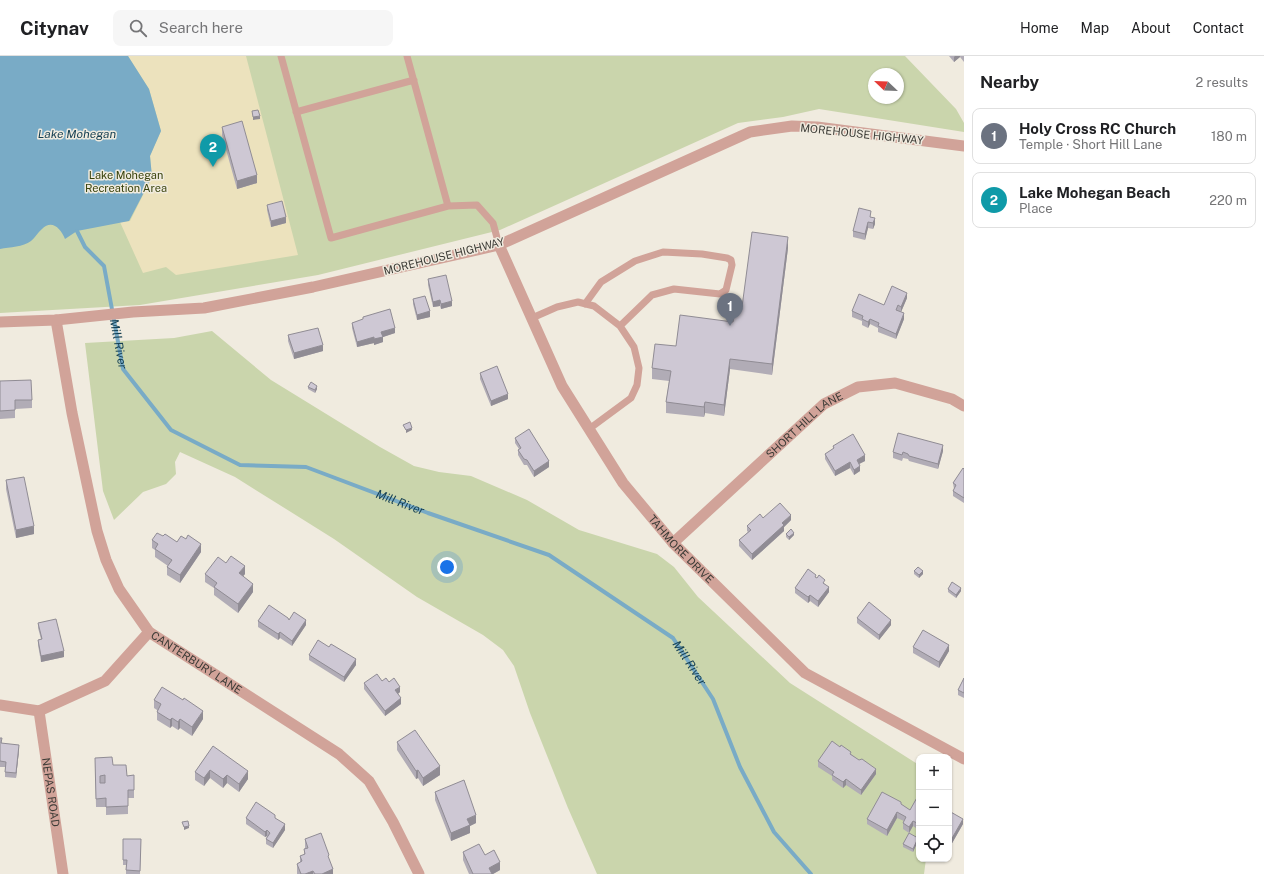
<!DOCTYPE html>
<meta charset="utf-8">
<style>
body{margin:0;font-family:"Public Sans",sans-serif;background:#f6f6f6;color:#202124}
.controls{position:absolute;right:12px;bottom:12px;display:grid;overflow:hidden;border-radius:8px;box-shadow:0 1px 3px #0004}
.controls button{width:36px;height:36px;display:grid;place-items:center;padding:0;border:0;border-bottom:1px solid #e0e0e0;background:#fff;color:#202124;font:20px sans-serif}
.compass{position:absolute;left:868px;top:12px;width:36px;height:36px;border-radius:50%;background:#fff;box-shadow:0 1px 3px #0004;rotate:293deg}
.you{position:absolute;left:447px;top:511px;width:14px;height:14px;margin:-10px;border:3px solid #fff;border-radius:50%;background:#1a73e8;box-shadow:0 0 0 6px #1a73e833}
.badge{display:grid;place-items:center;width:26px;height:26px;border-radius:50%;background:#0f766e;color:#fff;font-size:13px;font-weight:700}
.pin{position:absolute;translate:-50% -33px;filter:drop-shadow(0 1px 2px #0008)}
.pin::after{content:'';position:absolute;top:21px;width:14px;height:12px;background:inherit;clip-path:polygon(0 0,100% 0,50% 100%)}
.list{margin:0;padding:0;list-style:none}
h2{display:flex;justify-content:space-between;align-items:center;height:52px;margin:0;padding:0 16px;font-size:17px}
h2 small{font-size:13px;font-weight:400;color:#757577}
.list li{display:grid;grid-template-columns:26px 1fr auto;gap:12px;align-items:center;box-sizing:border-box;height:56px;margin:0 8px 8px;padding:0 8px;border:1px solid #e0e0e0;border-radius:8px}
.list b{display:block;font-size:15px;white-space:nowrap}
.list p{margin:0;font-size:13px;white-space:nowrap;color:#757577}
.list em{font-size:13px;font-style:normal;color:#757577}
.icon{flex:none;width:22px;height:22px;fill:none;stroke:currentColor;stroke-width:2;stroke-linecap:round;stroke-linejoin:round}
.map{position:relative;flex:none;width:964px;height:818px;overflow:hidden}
header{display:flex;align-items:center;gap:24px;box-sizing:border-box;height:56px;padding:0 20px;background:#fff;border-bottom:1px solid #e0e0e0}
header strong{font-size:19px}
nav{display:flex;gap:22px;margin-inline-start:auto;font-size:14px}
.search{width:280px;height:36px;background:#f6f6f6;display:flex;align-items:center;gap:10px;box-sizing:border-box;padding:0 14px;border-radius:8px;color:#757577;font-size:15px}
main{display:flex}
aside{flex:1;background:#fff}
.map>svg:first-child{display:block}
</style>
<header>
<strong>Citynav</strong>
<div class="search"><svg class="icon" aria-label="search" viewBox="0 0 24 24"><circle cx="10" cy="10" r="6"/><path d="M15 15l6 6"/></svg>Search here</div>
<nav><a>Home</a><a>Map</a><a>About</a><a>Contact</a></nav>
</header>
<main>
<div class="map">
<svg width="964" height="818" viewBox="0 0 964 818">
<rect width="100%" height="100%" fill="#f0ebdf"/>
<path fill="#cad5ac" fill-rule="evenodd" d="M0,0h905l51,53 8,14v9l-145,-23 -36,8 -45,6 -238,107 -182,45 -178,30 -140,8zM874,18h24v24h-24z
M212,275l59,49 109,67 34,19 25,6 32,4 56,24 52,30 78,24 17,13 24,30 92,86 129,82v94h7l-2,15h-327l-29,-66 -38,-95 -16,-47 -11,-16 -20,-15 -66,-38 -83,-58 -99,-62 -55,-25 -5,10 1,12 -10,10 -23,8 -29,28 -11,-29 -18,-148 89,-5z"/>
<path fill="#ece2bd" d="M128,0h118l52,199 -122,20 -10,-8 -23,6 -23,-51 10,-1 22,-44 -2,-21 11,-25 -12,-42z"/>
<path fill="#79abc6" d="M0,0h128l21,33 12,42 -11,25 2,21 -23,44 -52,10 -12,8c-4,-10 -13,-20 -23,-10 -4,3 -7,9 -11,12 -8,6 -21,6 -31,8z"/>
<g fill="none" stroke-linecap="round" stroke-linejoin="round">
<path stroke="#79abc6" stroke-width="4" id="s1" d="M77,175l8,16 19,19 19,103 48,61 69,35 66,2 122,46 121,42 124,83 40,61 27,68 34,65 37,42"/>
<path stroke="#d1a399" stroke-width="7" d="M281,0l50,182 117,-32 29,-1 16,18 6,22
M407,0l41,150
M296,56l118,-32
M585,248l16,-22 34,-21 28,-9 39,2 25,4 4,2 1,5 -6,25 -6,4 -46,-5 -22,6 -32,31
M532,262l25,-11 21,-5 16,4 26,20 14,21 5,21 -2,17 -6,13 -42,31"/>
<g stroke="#d1a399" stroke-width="11">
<path id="s2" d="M56,264l16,93 25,118 9,29 13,29 30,43 190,122 30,27 24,41 26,52"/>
<path d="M0,266l56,-2 77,-8 71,-4 109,-21 186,-42"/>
<path id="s3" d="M673,487l151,-139 34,-17 37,-4 57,16 12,7"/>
<path d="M0,649l39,6 66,-30 44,-49"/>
<path id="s4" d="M39,655l24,163"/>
</g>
<path stroke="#d1a399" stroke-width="11" id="s5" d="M964,90l-147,-19 -25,-1 -42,6 -251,113 63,141 61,97 50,60 132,130 159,86"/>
</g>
<path fill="#b1acb6" d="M949,0h15v6l-4,-5 -6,5z
M222,71l35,56 -20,6 -15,-54z
M267,149l19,18 -15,4 -4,-17z
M871,161l4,7 -2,5 -5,-1 -3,12 -12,-3v-6z
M788,192l-16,127 -42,-6 -6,47 -19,-3 -1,4 -38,-4v-11l3,-21 -17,-2v-11l24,-22 57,-24 9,-15z
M428,223l24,27 -11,3 -1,-3 -7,1 -5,-22z
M907,242l-6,14 3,7 -8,20 -18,-7v-4l-8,-4 -2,4 -6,-3v-4l-10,-4v-6l32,-6z
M413,243l17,18 -13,3 -4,-16z
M363,261l32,16 -12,4v5l-9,3v-2l-17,4 -5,-19v-5l11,-3z
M288,279l35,16 -29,8 -6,-18z
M480,317l28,26 -17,7 -11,-27z
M0,325l32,19v8l-17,1v9l-15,1z
M308,331l9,2 -2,4 -7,-4z
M515,382l34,29 -15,10 -7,-12h-3l-6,-10v-5l1,-1 -4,-6z
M833,390l32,15 -6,3 1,7 -6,4 -4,-7 -15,8 -10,-17v-5l8,-5z
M943,395l-5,18 -29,-8 -1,-2 -5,-1 -1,3 -9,-3v-6z
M964,413v34l-11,-7v-5l1,-2 -1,-6z
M6,424l28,54 -18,4 -10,-49z
M763,462l28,2 -7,7v4l-32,29 -13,-14v-6l9,-8 -1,-1v-5z
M786,478l8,1 -5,5 -3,-3z
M163,480l38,16 -21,31 -13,-8v-8l1,-1 -13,-9v-7l-3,-2v-8z
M226,507l19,11 -2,2 10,16 -15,21 -24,-18v-7l-9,-6v-8z
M914,515l9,3 -4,4 -5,-4z
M816,522l9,6 4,8 -11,15 -8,-6 -2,2 -13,-10v-5z
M948,533l13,2 -5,7 -8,-6z
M857,562l34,7 -12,15 -22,-17z
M289,564l17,5 -14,21 -12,-8 -2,2 -20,-13v-6z
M38,567l26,34 -23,5 -3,-17v-5l3,-1 -3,-11z
M913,591l36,4 -10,17 -26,-15z
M309,599l47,10 -12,17 -35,-22z
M964,622v20l-6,-3v-5z
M382,625l7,1 11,10 -2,2 3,10 -16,12 -21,-27v-6z
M154,644l49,19 -11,17 -12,-8 -2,2 -6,-4 -2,2 -13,-8v-10l-3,-2z
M0,682l2,5 17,7 -3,28 -11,-1v-10h-5z
M397,686l43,33 -17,11 -5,-8 -2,1 -19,-29z
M213,690l35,33 -9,13 -12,-9 -4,5 -13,-10 -6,8 -9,-6v-8z
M851,698l25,20 -15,21 -15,-10 -3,3 -11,-8v-4l-14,-9v-6z
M95,702l18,7 14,11 7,-1v23h-6v16l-22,1v-8h-10z
M435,736l41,31 -6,3v7l-19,8 -16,-41z
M919,738v36l-6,-4 -4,7 -6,-4v-6l1,-2 -7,-3 -10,18 -20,-12v-5l34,-15 9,6z
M949,755l14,13 -12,21 -2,-1z
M246,762h29l10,12 -12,18 -7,-4v-5l1,-3 -2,1 -19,-13z
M123,783h18l-1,35h-14v-9h-3z
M305,783l24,21 4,14h-36v-10l3,-2v-6l4,-1v-6h1z
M918,785l-5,11 -10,-5v-3z
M463,796l22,3 15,15 -7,4h-24l-6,-14z"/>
<path fill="#908c94" d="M955,0h5v1l-6,5v-5z
M260,60v3l-7,1v-3z
M257,119v8l-20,6v-8z
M286,161v6l-15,4v-6z
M875,162v6l-2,5v-6z
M868,166v6l-3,12v-6z
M788,181v11l-16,127v-11z
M907,237v5l-6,14v-5z
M440,244v6l-7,1v-5z
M452,245v5l-11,3v-5z
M430,255v6l-13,3v-5z
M904,257v6l-8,20v-5z
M870,263v5l-2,4v-6z
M395,272v5l-12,4v5l-9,3v-6l7,-7z
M374,281v6l-17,4v-5z
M323,289v6l-29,8v-6z
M730,303v10l-6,47v-11z
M317,330v3l-2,4v-3z
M508,338v5l-17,7v-5z
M705,346v11l-1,4v-10z
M412,372v2l-6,3v-3z
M943,389v6l-5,18v-5z
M865,399v6l-8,4v-5z
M549,405v6l-15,10v-6z
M850,406v6l-15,8v-5z
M860,410v5l-6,4v-5z
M791,459v5l-7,7v4l-32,29v-6l30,-31z
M34,470v8l-18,4v-8z
M794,477v2l-5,5v-3z
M201,488v8l-21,31v-8z
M245,510v8l-6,7v-8z
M923,515v3l-4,4v-3z
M253,528v8l-15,21v-9z
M829,531v5l-11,15v-6z
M961,532v3l-5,7v-3z
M810,539v6l-2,2v-6z
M306,564v5l-14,21v-5z
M891,564v5l-12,15v-5z
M280,576v6l-2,2v-6z
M949,589v6l-10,17v-6z
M64,595v6l-23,5v-6z
M356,603v6l-12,17v-5z
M400,631v5l-5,4v-6z
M401,642v6l-16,12v-5z
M203,655v8l-11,17v-9z
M172,662v8l-2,2v-8z
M180,663v9l-2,2v-8z
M19,689v5l-3,28v-5z
M440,710v9l-17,11v-8z
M876,713v5l-15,21v-5z
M210,714v8l-6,8v-8z
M418,714v8l-2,1v-8z
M248,715v8l-9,13v-8z
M227,719v8l-4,5v-9z
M846,723v6l-3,3v-6z
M897,756v6l-10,18v-6z
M476,759v8l-6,3v7l-19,8v-8l16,-14z
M963,763v5l-12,21v-5z
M913,765v5l-4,7v-6z
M285,768v6l-12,18v-5z
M189,770v2l-5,2v-3z
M267,774v6l-2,1v-5z
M918,782v3l-5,11v-3z
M500,806v8l-7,4h-4v-6z
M333,813v5h-11z
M313,815v3h-8z"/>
<path fill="#cec8d4" stroke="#908c94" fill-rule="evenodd" d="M258,54l2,6 -7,1 -1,-6z
M242,65l15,54 -20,6 -15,-54z
M282,145l4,16 -15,4 -4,-16z
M859,152l12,3 -1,6 5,1 -2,5 -5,-1 -3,12 -12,-3z
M752,176l36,5 -16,127 -42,-5 -6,46 -19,-3 -1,5 -38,-5 5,-31 -19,-3 3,-24 21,2 4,-31 53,7 2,-16 7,1z
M446,219l6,26 -11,3 -1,-4 -7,2 -5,-23z
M892,230l15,7 -6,14 -3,-2 -2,5 8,3 -8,21 -18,-8 1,-3 -9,-4 -2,3 -6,-3 1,-3 -11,-5 7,-17 25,11z
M425,240l5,15 -13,4 -4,-16z
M390,253l5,19 -14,4 2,5 -9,2v-2l-17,5 -5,-19 11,-4v-2z
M318,272l5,17 -29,8 -6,-18z
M497,310l11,28 -17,7 -11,-28z
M31,324l1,20h-17v10l-15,1v-30z
M311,326l6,4 -2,4 -7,-3z
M410,366l2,6 -6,2 -3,-5z
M529,373l20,32 -15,10 -7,-11 -3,-1 -6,-9 3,-2 -6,-10z
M898,377l45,12 -5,19 -29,-8 -1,-2 -5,-2 -1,3 -9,-3z
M853,378l12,21 -8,5 3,6 -6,4 -4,-8 -15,9 -10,-17 9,-6 -1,-2z
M963,412l1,1v29l-11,-7 3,-6 -3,-2z
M24,421l10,49 -18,4 -10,-50z
M780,447l11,12 -9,8 2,2 -32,29 -13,-14 12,-10 -4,-4 13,-12 3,4z
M791,473l3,4 -5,4 -3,-3z
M157,477l6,3 2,-2 12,8 4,-6 5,3 2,-4 13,9 -21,31 -13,-8 5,-7 -17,-11 3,-5 -6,-4z
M231,500l14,10 -6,7 14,11 -15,20 -24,-17 3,-4 -12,-9 13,-17 8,6z
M918,511l5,4 -4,4 -5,-4z
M808,513l8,6 -1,2 2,1 2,-3 6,5 -2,3 6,4 -11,14 -8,-6 -2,2 -13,-9z
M952,526l9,6 -5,7 -8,-6z
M869,546l22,18 -12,15 -22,-17z
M269,549l19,13 1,2 5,-8 12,8 -14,21 -12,-9 -2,2 -20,-13z
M56,563l8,32 -23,5 -3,-16 4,-1 -4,-16z
M923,574l26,15 -10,17 -26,-15z
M318,584l11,7 2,-3 25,15 -12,18 -35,-22z
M377,618l5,7 4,-3 3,4 5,-4 6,9 -5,3 6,8 -16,13 -21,-28z
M964,622v15l-6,-3z
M162,631l21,13 1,-2 19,13 -11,16 -12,-8 -2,3 -6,-4 -2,2 -13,-8 4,-8 -7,-4z
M415,674l25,36 -17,12 -5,-8 -2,1 -19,-29z
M0,682h2l-1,5 18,2 -3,28 -11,-1 1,-10 -6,-1z
M832,685l8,6 1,-2 10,7 -1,2 9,6 3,-1 14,10 -15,21 -15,-11 -3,3 -11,-7 2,-3 -16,-11z
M213,690l35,25 -9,13 -12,-9 -4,4 -13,-9 -6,8 -9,-6z
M112,701l1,8h13l1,11 7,-1v15h-6v16l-22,1v-9l-10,1 -1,-41zM105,719v8h-5v-7z
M464,724l12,35 -9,4 3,6 -19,8 -16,-41z
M882,736l19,10v2l9,6 9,-16v30l-6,-3 -4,6 -6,-4 3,-6 -9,-5 -10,18 -20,-11z
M256,746l19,13v3l10,6 -12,19 -7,-4 4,-6 -3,-3 -2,2 -19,-14z
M949,755l14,8 -12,21 -2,-1z
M188,765l1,5 -5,1 -2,-5z
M321,777l8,22 -1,1 5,13 -11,5h-7l-2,-3 -8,3h-4l-4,-10 5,-3 -2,-5 5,-2 -1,-5 4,-1 -3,-9z
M909,777l9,5 -5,11 -10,-5z
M123,783h18l-1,32 -14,-1 1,-10h-4z
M479,788l6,11 9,-5 6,12 -11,6 3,6h-19l-10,-22z"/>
<g text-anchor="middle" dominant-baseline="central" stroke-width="3" stroke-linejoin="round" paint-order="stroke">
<g font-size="11" fill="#3c3b36" stroke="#f0ebdf">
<text transform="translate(862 78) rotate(6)">MOREHOUSE HIGHWAY</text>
<text transform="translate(444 200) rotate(-14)">MOREHOUSE HIGHWAY</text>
<text stroke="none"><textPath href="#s3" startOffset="177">SHORT HILL LANE</textPath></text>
<text stroke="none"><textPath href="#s5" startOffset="848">TAHMORE DRIVE</textPath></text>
<text stroke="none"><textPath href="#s2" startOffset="386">CANTERBURY LANE</textPath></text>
<text stroke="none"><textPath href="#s4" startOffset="82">NEPAS ROAD</textPath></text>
</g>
<g font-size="11" fill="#38420b" stroke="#f0ebdf">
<text x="126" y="119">Lake Mohegan<tspan x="126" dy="13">Recreation Area</tspan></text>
</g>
<g font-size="12" font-style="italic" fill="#133e51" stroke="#f0ebdf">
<text x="77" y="78">Lake Mohegan</text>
<text stroke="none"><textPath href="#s1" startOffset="124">Mill River</textPath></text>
<text stroke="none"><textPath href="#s1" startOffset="471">Mill River</textPath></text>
<text stroke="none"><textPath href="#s1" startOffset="808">Mill River</textPath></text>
</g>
</g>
</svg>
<div class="controls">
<button>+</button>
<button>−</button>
<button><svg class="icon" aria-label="locate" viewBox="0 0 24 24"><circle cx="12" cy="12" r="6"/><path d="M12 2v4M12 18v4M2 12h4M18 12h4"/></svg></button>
</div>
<svg class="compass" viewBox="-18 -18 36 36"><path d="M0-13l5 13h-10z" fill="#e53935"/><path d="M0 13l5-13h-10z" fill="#757577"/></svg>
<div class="you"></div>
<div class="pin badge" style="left:730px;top:270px;background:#6b7280">1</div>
<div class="pin badge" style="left:213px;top:111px;background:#0f9aa8">2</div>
</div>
<aside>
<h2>Nearby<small>2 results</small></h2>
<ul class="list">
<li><span class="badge" style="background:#6b7280">1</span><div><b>Holy Cross RC Church</b><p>Temple · Short Hill Lane</p></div><em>180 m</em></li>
<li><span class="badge" style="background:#0f9aa8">2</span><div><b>Lake Mohegan Beach</b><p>Place</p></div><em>220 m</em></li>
</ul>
</aside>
</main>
